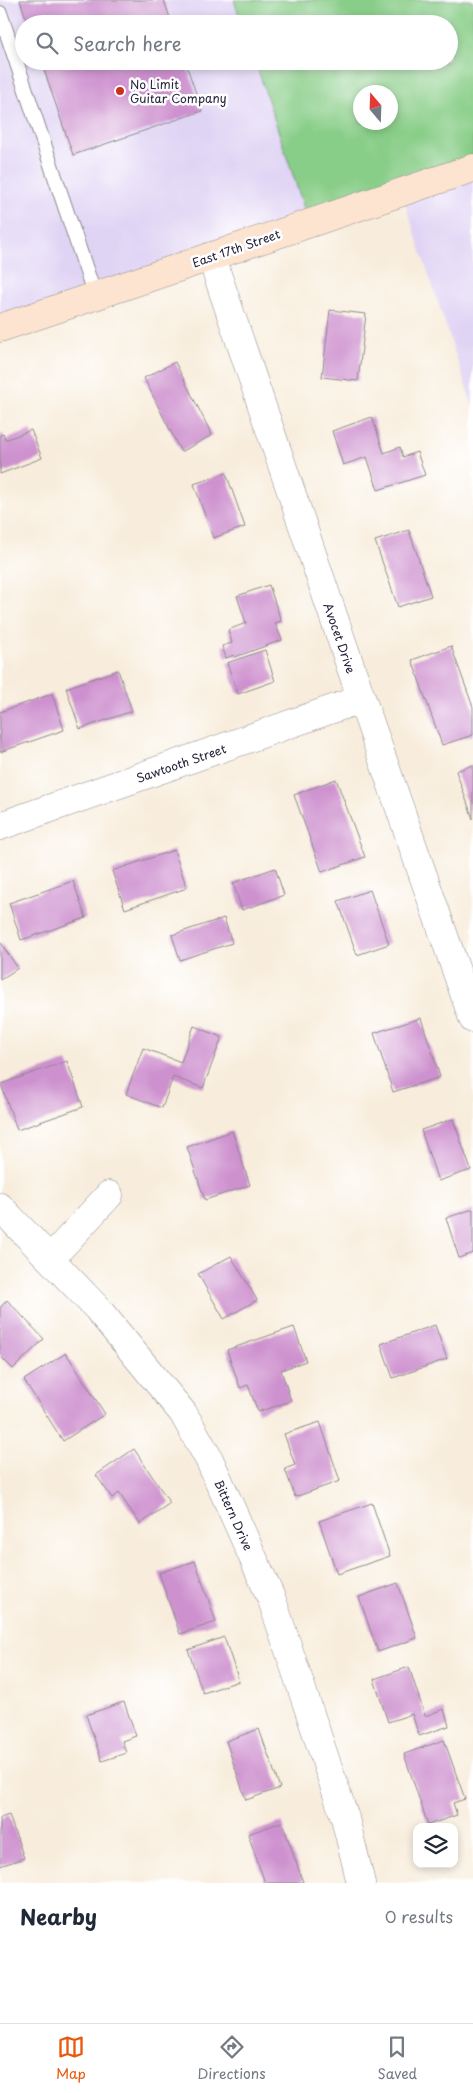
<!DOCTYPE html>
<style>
body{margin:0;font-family:"Playpen Sans",sans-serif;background:#f2f2f3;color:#1f2937}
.controls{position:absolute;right:15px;bottom:15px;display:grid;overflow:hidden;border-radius:10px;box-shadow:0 2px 8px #0003}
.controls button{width:45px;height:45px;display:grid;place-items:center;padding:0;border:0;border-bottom:1px solid #e0e1e3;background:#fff;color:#1f2937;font:25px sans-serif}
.compass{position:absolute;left:353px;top:85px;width:45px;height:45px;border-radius:50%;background:#fff;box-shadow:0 2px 8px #0003;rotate:341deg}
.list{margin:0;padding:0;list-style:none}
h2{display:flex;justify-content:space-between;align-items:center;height:65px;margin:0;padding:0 20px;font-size:21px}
h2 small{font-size:16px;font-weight:400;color:#747a83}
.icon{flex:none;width:28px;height:28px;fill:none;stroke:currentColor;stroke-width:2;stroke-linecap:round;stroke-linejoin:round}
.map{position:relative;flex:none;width:473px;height:1883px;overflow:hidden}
.search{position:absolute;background:#fff;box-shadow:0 2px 8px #0003;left:15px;right:15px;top:15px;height:55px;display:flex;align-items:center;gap:12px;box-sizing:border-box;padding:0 18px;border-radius:28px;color:#747a83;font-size:19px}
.sheet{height:140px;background:#fff}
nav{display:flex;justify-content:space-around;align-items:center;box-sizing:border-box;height:70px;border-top:1px solid #e0e1e3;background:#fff;font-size:14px;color:#747a83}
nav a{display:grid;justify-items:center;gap:2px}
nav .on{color:#ea580c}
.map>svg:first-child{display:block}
</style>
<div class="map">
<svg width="473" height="1883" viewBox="0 0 473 1883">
<rect width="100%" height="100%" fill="#fff"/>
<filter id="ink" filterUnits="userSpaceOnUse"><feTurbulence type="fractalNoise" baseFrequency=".02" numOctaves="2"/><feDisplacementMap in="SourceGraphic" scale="10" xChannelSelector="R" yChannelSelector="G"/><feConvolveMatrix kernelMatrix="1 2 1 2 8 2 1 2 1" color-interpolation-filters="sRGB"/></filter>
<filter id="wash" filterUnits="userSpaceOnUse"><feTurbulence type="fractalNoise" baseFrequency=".0096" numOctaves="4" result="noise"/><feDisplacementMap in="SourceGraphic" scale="20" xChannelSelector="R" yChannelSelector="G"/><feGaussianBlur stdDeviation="1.12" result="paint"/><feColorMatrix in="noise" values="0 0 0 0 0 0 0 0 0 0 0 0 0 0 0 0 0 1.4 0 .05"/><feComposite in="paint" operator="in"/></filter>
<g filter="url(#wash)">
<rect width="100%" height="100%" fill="#f8eddc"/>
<path fill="#e0d4f4" d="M0,0h234l8,24h-218v37h231l54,162 -309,105z
M473,168v239l-72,-215z"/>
<path fill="#89ce88" stroke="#567862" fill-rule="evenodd" d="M234,0h239v168l-164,55 -54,-162h194v-37h-207zM360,92h30v30h-30z"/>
<g id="blocks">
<path fill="#ce91cf" d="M20,0h144l8,24h-144z
M41,61h144l17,50 -129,44z
M330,310l36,4 -8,67 -36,-4z
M175,362l37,73 -31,17 -37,-74z
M372,417l12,36 16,-6 3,10 14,-5 8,23 -47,15 -11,-33 -24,8 -11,-34z
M31,430l11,28 -42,16v-39l3,-1 2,6z
M226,473l19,54 -32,11 -19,-54z
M409,530l22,66 -33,11 -23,-66z
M269,585l12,36 -6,2 7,17 -47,17 -1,-2 -8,3 -4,-12 10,-3 -4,-13 18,-7 -9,-27z
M451,646l22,61v28l-31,10 -30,-85z
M265,650l10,31 -37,13 -11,-31z
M118,670l14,41 -52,18 -14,-41z
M52,694l12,36 -64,22v-40z
M473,765v54l-17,-48z
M336,779l29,78 -43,15 -28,-77z
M174,850l13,38 -62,21 -13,-38z
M275,868l9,27 -42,15 -9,-27z
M73,881l13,37 -65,22 -12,-37z
M370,890l19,54 -32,11 -19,-54z
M224,918l8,25 -52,17 -8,-25z
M0,942l18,26 -18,12z
M421,1018l19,59 -47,15 -19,-59z
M194,1026l28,11 -19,51 -30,-11 -11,31 -36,-14 17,-46 38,14z
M67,1061l16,46 -66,23 -16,-46z
M453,1119l18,51 -33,11 -17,-51z
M232,1131l18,54 -45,15 -18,-53z
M473,1209v44l-14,5 -13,-40z
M231,1256l26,44 -33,19 -26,-45z
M7,1300l37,39 -31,30 -13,-13v-48z
M435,1325l12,34 -54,19 -12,-34z
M294,1327l12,34 -25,9 10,31 -33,11 -10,-27 -8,3 -13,-38z
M66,1353l39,61 -42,27 -39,-61z
M320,1422l20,59 -45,16 -10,-28 10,-4 -11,-31z
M134,1449l36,54 -30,21 -21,-31 -7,5 -16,-23z
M372,1503l18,53 -53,18 -18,-53z
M195,1561l21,61 -36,12 -21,-61z
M398,1583l19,55 -39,14 -19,-55z
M224,1637l15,44 -36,12 -15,-43z
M409,1667l16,49 19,-7 5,17 -30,10 -7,-22 -24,8 -14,-43z
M124,1702l12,34 -14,5 4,12 -24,8 -16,-46z
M259,1729l21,59 -34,12 -20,-59z
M444,1740l21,59 -12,4 4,12 -29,10 -24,-71z
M9,1815l15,43 -24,8v-48z
M282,1822l21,60 -4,1h-34l-17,-49z"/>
</g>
</g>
<g filter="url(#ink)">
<use href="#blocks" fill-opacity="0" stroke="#8d888c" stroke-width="1"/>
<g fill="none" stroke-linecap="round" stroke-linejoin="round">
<g stroke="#8d888c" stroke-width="16">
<path id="service" d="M0,13l95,283"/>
</g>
<g stroke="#8d888c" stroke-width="29">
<path id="minor" d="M211,256l141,415 121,348
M0,826l361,-127
M0,1207l97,101 86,105 26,46 63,141 73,218 16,65
M50,1259l59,-64"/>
</g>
<g stroke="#8d888c" stroke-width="29">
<path id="secondary" d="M0,328l473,-160"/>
</g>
<use href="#service" stroke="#fff" stroke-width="14"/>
<use href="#minor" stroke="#fff" stroke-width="28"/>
<use href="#secondary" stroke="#fde4d0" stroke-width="28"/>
</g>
</g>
<circle fill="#c8321e" stroke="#fff" stroke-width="2" cx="120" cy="91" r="5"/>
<g text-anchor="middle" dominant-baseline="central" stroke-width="5" stroke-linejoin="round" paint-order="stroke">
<g font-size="12" fill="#22223b" stroke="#fff" text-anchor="start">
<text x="130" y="84">No Limit<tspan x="130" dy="14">Guitar Company</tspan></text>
</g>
<g font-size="12" fill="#22223b" stroke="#fff">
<text transform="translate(236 248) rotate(-19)">East 17th Street</text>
<text transform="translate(340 638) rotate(71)">Avocet Drive</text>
<text transform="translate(181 763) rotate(-19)">Sawtooth Street</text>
<text transform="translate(234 1515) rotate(66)">Bittern Drive</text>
</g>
</g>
</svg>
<div class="controls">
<button><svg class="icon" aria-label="layers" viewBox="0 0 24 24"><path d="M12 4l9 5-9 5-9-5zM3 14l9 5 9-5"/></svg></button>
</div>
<svg class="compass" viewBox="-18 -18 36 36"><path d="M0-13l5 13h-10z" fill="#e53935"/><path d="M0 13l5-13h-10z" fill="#747a83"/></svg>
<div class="search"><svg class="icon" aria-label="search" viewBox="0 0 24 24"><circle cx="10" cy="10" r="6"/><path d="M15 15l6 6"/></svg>Search here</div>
</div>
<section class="sheet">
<h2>Nearby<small>0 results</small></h2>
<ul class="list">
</ul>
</section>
<nav>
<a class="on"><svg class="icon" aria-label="map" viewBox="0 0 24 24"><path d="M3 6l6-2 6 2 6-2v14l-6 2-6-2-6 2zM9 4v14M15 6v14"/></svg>Map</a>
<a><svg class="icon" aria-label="directions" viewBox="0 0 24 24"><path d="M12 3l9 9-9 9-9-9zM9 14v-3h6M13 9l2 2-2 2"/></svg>Directions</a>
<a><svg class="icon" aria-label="saved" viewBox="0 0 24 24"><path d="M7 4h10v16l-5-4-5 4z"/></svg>Saved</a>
</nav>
